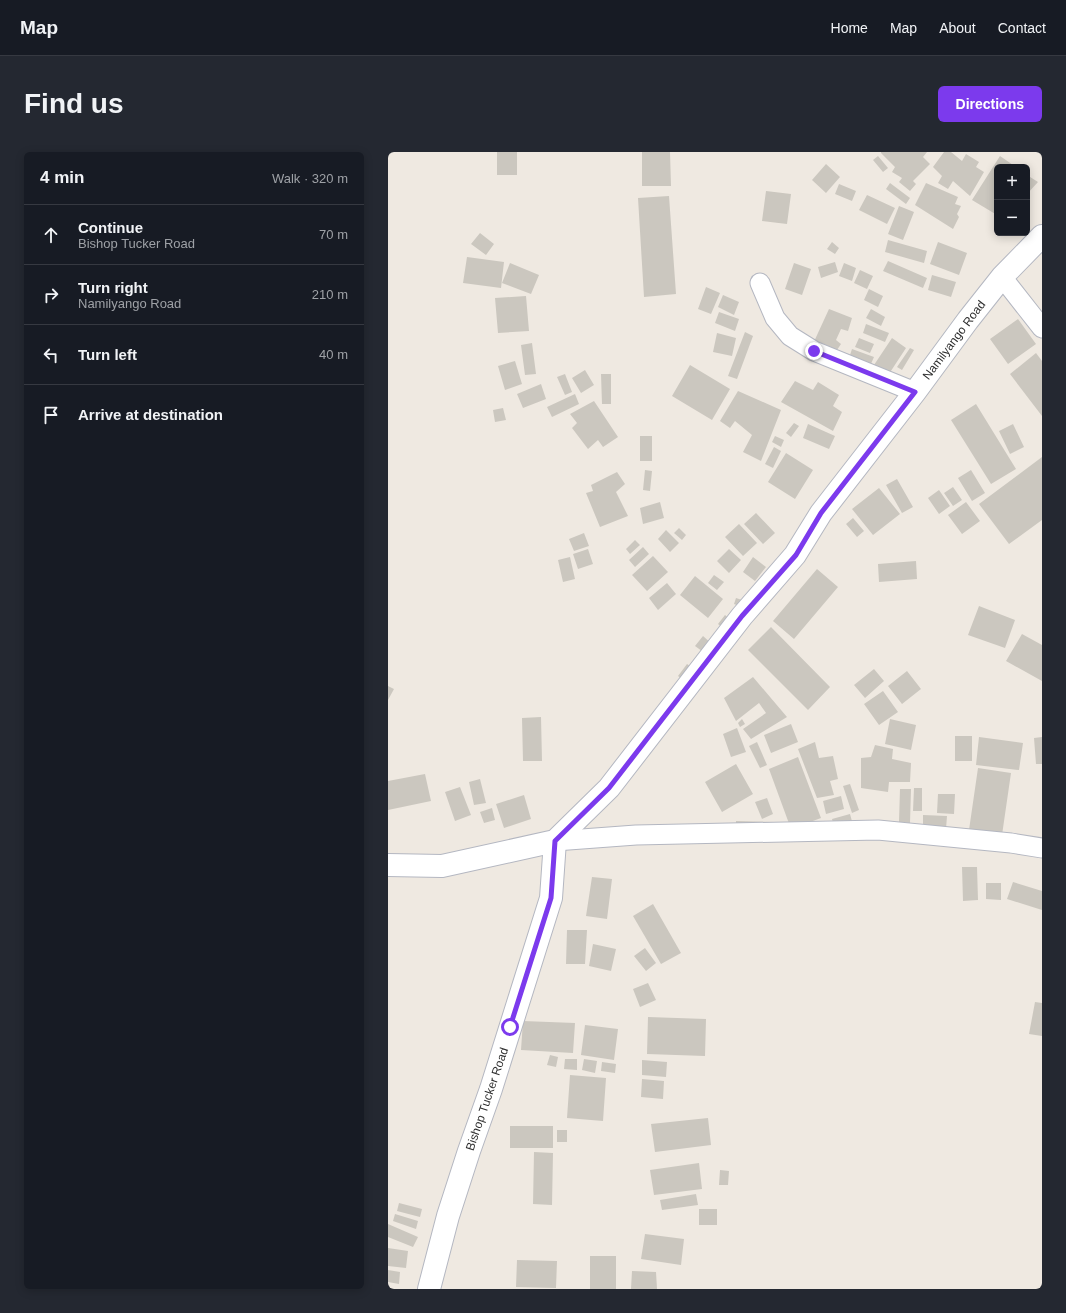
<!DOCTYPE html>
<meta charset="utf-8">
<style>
body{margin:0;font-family:Arial,sans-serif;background:#242831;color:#f1f3f6}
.controls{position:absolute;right:12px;top:12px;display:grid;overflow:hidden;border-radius:6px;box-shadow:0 2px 10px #0003}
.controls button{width:36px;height:36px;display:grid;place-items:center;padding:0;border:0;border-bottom:1px solid #363941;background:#171b24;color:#f1f3f6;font:20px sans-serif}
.stop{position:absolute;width:12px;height:12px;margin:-9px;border:3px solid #7c3aed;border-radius:50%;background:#fff}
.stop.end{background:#7c3aed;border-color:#fff;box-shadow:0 1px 4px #0008}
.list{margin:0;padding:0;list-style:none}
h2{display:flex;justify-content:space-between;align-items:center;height:52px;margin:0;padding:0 16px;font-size:17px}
h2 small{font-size:13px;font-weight:400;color:#9ea1a6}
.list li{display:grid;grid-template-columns:26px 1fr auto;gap:12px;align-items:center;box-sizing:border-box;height:60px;padding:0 16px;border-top:1px solid #363941}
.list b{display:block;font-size:15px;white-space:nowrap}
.list p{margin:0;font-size:13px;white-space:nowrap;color:#9ea1a6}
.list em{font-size:13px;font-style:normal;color:#9ea1a6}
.icon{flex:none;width:22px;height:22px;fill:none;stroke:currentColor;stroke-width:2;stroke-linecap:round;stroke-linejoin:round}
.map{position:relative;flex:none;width:654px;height:1137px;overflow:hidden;border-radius:6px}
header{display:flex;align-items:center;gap:24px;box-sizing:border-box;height:56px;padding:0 20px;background:#171b24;border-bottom:1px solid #363941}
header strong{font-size:19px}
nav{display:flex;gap:22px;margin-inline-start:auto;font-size:14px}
.intro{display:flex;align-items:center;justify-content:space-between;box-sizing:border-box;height:96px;padding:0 24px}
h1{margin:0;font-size:28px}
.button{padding:10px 18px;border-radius:6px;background:#7c3aed;color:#fff;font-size:14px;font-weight:700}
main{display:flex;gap:24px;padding:0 24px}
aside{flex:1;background:#171b24;border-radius:6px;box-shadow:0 2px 10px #0003}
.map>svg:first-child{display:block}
</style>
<header>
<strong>Map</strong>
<nav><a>Home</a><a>Map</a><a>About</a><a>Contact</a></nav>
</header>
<div class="intro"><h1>Find us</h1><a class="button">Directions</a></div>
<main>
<aside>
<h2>4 min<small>Walk · 320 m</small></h2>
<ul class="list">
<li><svg class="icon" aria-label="ahead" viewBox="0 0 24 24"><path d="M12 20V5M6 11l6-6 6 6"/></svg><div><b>Continue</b><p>Bishop Tucker Road</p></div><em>70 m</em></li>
<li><svg class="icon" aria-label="right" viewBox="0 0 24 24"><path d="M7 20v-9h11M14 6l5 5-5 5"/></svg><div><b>Turn right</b><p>Namilyango Road</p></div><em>210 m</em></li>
<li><svg class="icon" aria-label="left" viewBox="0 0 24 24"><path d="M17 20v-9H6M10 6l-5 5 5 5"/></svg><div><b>Turn left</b></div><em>40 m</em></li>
<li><svg class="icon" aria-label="arrive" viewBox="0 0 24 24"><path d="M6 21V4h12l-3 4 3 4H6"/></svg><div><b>Arrive at destination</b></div></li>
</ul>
</aside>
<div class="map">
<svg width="654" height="1137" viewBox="0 0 654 1137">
<rect width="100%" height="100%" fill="#efe9e1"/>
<path fill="#cbc7bf" d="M109,0h20v23h-20z
M254,0h28l1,34h-29z
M493,0h46l-4,5 7,7 -17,17 3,3 -6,7 -11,-9 3,-4 -10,-6 3,-5 -14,-14z
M556,0h7l11,9 4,-7 13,8 -3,5 8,5 -14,24 -17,-15 -5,8 -10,-6 4,-7 -9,-9z
M490,4l10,12 -5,4 -10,-12z
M612,4l16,11h-19v21l-3,6 3,3v18l-25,-15z
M438,12l14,13 -14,16 -14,-13z
M639,23l11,7 -11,12z
M502,31l20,15 -4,6 -20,-15z
M538,31l32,14 -3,7 6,2 -4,8 2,3 -6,12 -38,-24z
M451,32l17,7 -4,10 -17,-7z
M378,39l25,3 -4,30 -25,-3z
M479,43l28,13 -8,16 -28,-14z
M281,44l7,98 -32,3 -6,-99z
M511,54l15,6 -11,28 -15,-6z
M92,81l14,11 -8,11 -15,-11z
M500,88l39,11 -3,12 -39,-11z
M444,90l7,6 -4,6 -8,-5z
M550,90l29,11 -8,22 -29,-11z
M79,105l37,5 -3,26 -38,-5z
M500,109l39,17 -4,10 -40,-17z
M447,110l3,10 -17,6 -3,-11z
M122,111l29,12 -8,19 -29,-11z
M406,111l17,6 -9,26 -17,-6z
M456,111l12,5 -4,13 -13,-5z
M472,118l13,6 -6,13 -13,-6z
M544,123l24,7 -5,15 -23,-7z
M318,135l14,6 -9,21 -13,-5z
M481,137l14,7 -5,11 -14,-7z
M335,143l16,7 -5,13 -16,-8z
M138,144l3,35 -31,2 -3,-35z
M441,157l23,9 -4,13 -7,-2 -5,11 5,4 -8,12 -21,-10z
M483,157l14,8 -4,9 -15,-8z
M331,160l20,7 -4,12 -20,-8z
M630,167l18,25 -28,20 -18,-25z
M478,172l23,9 -4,9 -22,-9z
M357,180l8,4 -16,43 -9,-3z
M329,181l19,5 -4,18 -19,-4z
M471,186l15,6 -4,9 -15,-6z
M504,186l14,10 -19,29 -15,-9z
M144,191l4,31 -11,1 -4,-30z
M522,196l4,2 -12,20 -5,-3z
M464,197l22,8 -4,9 -21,-8z
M648,201l6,8v55l-32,-42z
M127,209l7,23 -17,6 -7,-24z
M302,213l40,24 -18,31 -40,-24z
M197,218l9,15 -13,8 -9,-15z
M177,222l7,18 -7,3 -8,-18z
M213,222h10v30h-9z
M407,229l18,9 5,-8 21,13 -6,11 9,6 -9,19 -52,-29z
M153,232l5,15 -23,9 -6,-14z
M350,239l43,19 -20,51 -18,-9 9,-17 -17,-14 -5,7 -10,-7z
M187,242l4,10 -27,13 -5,-10z
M206,249l24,36 -15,10 -5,-7 -10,9 -16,-21 5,-5 -7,-9z
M588,252l40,65 -25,15 -40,-64z
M115,256l3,12 -11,2 -2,-12z
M406,271l5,3 -8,11 -5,-4z
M420,272l27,12 -6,13 -26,-11z
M625,272l11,23 -14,7 -11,-23z
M252,284h12v25h-12z
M387,284l9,4 -3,7 -9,-5z
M386,295l7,4 -8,17 -8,-4z
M398,301l27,17 -18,29 -27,-17z
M654,305v63l-33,24 -30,-40z
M257,318l7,1 -2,20 -7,-1z
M583,318l14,23 -13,8 -14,-23z
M229,320l8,12 -9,8 12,24 -28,11 -14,-34 7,-2 -2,-6z
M509,327l16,28 -11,6 -16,-28z
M565,335l9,13 -9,6 -9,-13z
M491,336l21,26 -27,21 -21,-26z
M551,338l11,16 -11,8 -11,-16z
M272,350l4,16 -21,6 -3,-16z
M578,350l14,19 -18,13 -14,-19z
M368,361l19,20 -12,11 -19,-20z
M465,366l11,13 -7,6 -11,-13z
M351,372l18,19 -14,13 -18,-19z
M291,376l7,7 -4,5 -8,-7z
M278,378l13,13 -9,9 -12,-13z
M196,381l5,13 -15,5 -5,-12z
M247,388l5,5 -10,9 -4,-5z
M255,395l6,7 -14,13 -6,-7z
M200,397l5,15 -15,5 -5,-15z
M341,397l12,11 -12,13 -12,-12z
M265,404l15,16 -21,19 -15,-16z
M182,405l5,22 -12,3 -5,-22z
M365,405l13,10 -11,14 -12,-9z
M528,409l1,18 -38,3 -1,-18z
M429,417l21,18 -44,52 -21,-18z
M326,423l10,7 -7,8 -9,-7z
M307,424l28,23 -15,19 -28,-23z
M279,431l9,11 -18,16 -9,-12z
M348,446l6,2 -3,6 -5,-2z
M591,454l36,14 -10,28 -37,-13z
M337,463l6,5 -7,9 -6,-5z
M383,475l59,60 -22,23 -60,-60z
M634,482l20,11v36l-36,-20z
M315,484l10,9 -7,9 -11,-8z
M299,512l9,6 -9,13 -9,-7z
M486,517l10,12 -19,17 -11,-13z
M519,519l14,18 -19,15 -14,-18z
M365,525l34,40 -36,22 -8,-10 23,-16 -7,-10 -23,18 -12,-23z
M0,534l6,3 -6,11z
M495,539l15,21 -19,13 -15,-21z
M153,565l1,44h-19l-1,-43z
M354,567l3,5 -5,3 -2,-4z
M502,567l26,6 -5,25 -26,-6z
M403,572l7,18 -27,11 -7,-18z
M349,576l9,24 -15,5 -8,-23z
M567,584h17v25h-17z
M591,585l44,6 -4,27 -43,-5z
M654,585v27h-6l-2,-26z
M369,590l10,23 -7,3 -11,-22z
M427,590l4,16 14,-2 5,23 -8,2 4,14 -17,3 -19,-49z
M487,593l18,4 -1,10 19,4 -1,19h-21l-1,10 -27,-4v-30l10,-1z
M410,605l23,61 -30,11 -22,-60z
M348,612l17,30 -31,18 -17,-30z
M590,616l33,5 -9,62 -33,-5z
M37,622l6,27 -43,9v-29z
M92,627l6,24 -12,2 -5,-23z
M462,632l9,26 -7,3 -9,-27z
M72,635l11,28 -16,6 -10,-29z
M526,636h8v23h-9z
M512,637h11l-1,34 -11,-1z
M550,642h17l-1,20 -17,-1z
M136,643l7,24 -27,9 -8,-24z
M453,644l3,13 -18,5 -3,-13z
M379,646l6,16 -11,5 -7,-17z
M104,656l3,12 -11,3 -4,-11z
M462,662l3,11 -18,5 -3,-11z
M535,663l24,1 -1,13 -23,-1z
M348,669l38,1 -1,9 -37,-2z
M574,715h15l1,33 -15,1z
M204,725l20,2 -5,40 -21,-3z
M625,730l29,9v19l-35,-11z
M598,731h15v17l-15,-1z
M265,752l28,49 -20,11 -28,-48z
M179,778h20l-2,34h-19z
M205,792l23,5 -5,22 -22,-5z
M257,796l11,15 -10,8 -12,-15z
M260,831l8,17 -16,7 -7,-18z
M647,850l7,1v33l-13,-2z
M260,865l58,2 -1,37 -58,-2z
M135,869l52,2 -2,30 -52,-3z
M197,873l33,4 -4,31 -33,-5z
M162,903l8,2 -2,10 -9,-2z
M177,907h12v11l-13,-1z
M196,907l13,2 -2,12 -13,-3z
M254,908l25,2 -1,15 -24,-2z
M214,910l14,2 -1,9 -14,-2z
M182,923l36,3 -3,43 -36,-3z
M254,927l22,2 -1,18 -22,-2z
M320,966l3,27 -56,7 -4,-28z
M122,974h43v22h-43z
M169,978h10v12h-10z
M146,1000l19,1 -1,52 -19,-1z
M311,1011l3,26 -48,6 -4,-25z
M332,1018l9,1 -1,14h-9z
M308,1042l2,11 -36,5 -2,-10z
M11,1051l23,6 -2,8 -23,-6z
M311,1057h18v16h-18z
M7,1062l23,7 -2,8 -23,-8z
M0,1072l30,13 -5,10 -25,-10z
M257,1082l39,5 -3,26 -40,-6z
M0,1096l20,3 -2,17 -18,-2z
M202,1104h26v33h-26z
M129,1108l40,1 -1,27 -40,-1z
M0,1118l12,2 -1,12 -11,-2z
M244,1119l24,1 1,17h-26z"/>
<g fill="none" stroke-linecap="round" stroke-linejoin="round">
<g stroke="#b4b7c1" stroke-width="21">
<path id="street" d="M614,125l40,51
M372,131l15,35 15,18 24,15 101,41
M167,689l81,-6 242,-5 133,13 31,5"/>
</g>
<g stroke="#b4b7c1" stroke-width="24">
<path id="secondary" d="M167,689l54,-53 133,-172 53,-61 26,-42 94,-121 53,-72 34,-43 40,-41
M0,713l54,1 113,-25
M41,1137l19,-73 21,-65 22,-62 60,-191 4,-57"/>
</g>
<use href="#street" stroke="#fff" stroke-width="19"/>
<use href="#secondary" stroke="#fff" stroke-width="22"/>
</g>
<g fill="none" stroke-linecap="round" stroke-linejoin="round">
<path stroke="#7c3aed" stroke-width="5" d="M122,875l41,-129 4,-57 54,-53 133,-172 54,-61 25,-42 94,-121 -101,-41"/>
</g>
<g text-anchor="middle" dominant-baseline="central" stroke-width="3" stroke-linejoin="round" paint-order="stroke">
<g font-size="12" fill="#2e2e2e" stroke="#fff">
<text transform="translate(566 188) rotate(-53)">Namilyango Road</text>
<text transform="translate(99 947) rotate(-71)">Bishop Tucker Road</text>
</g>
</g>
</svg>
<div class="controls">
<button>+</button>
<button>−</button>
</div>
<div class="stop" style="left:122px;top:875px"></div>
<div class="stop end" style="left:426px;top:199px"></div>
</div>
</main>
